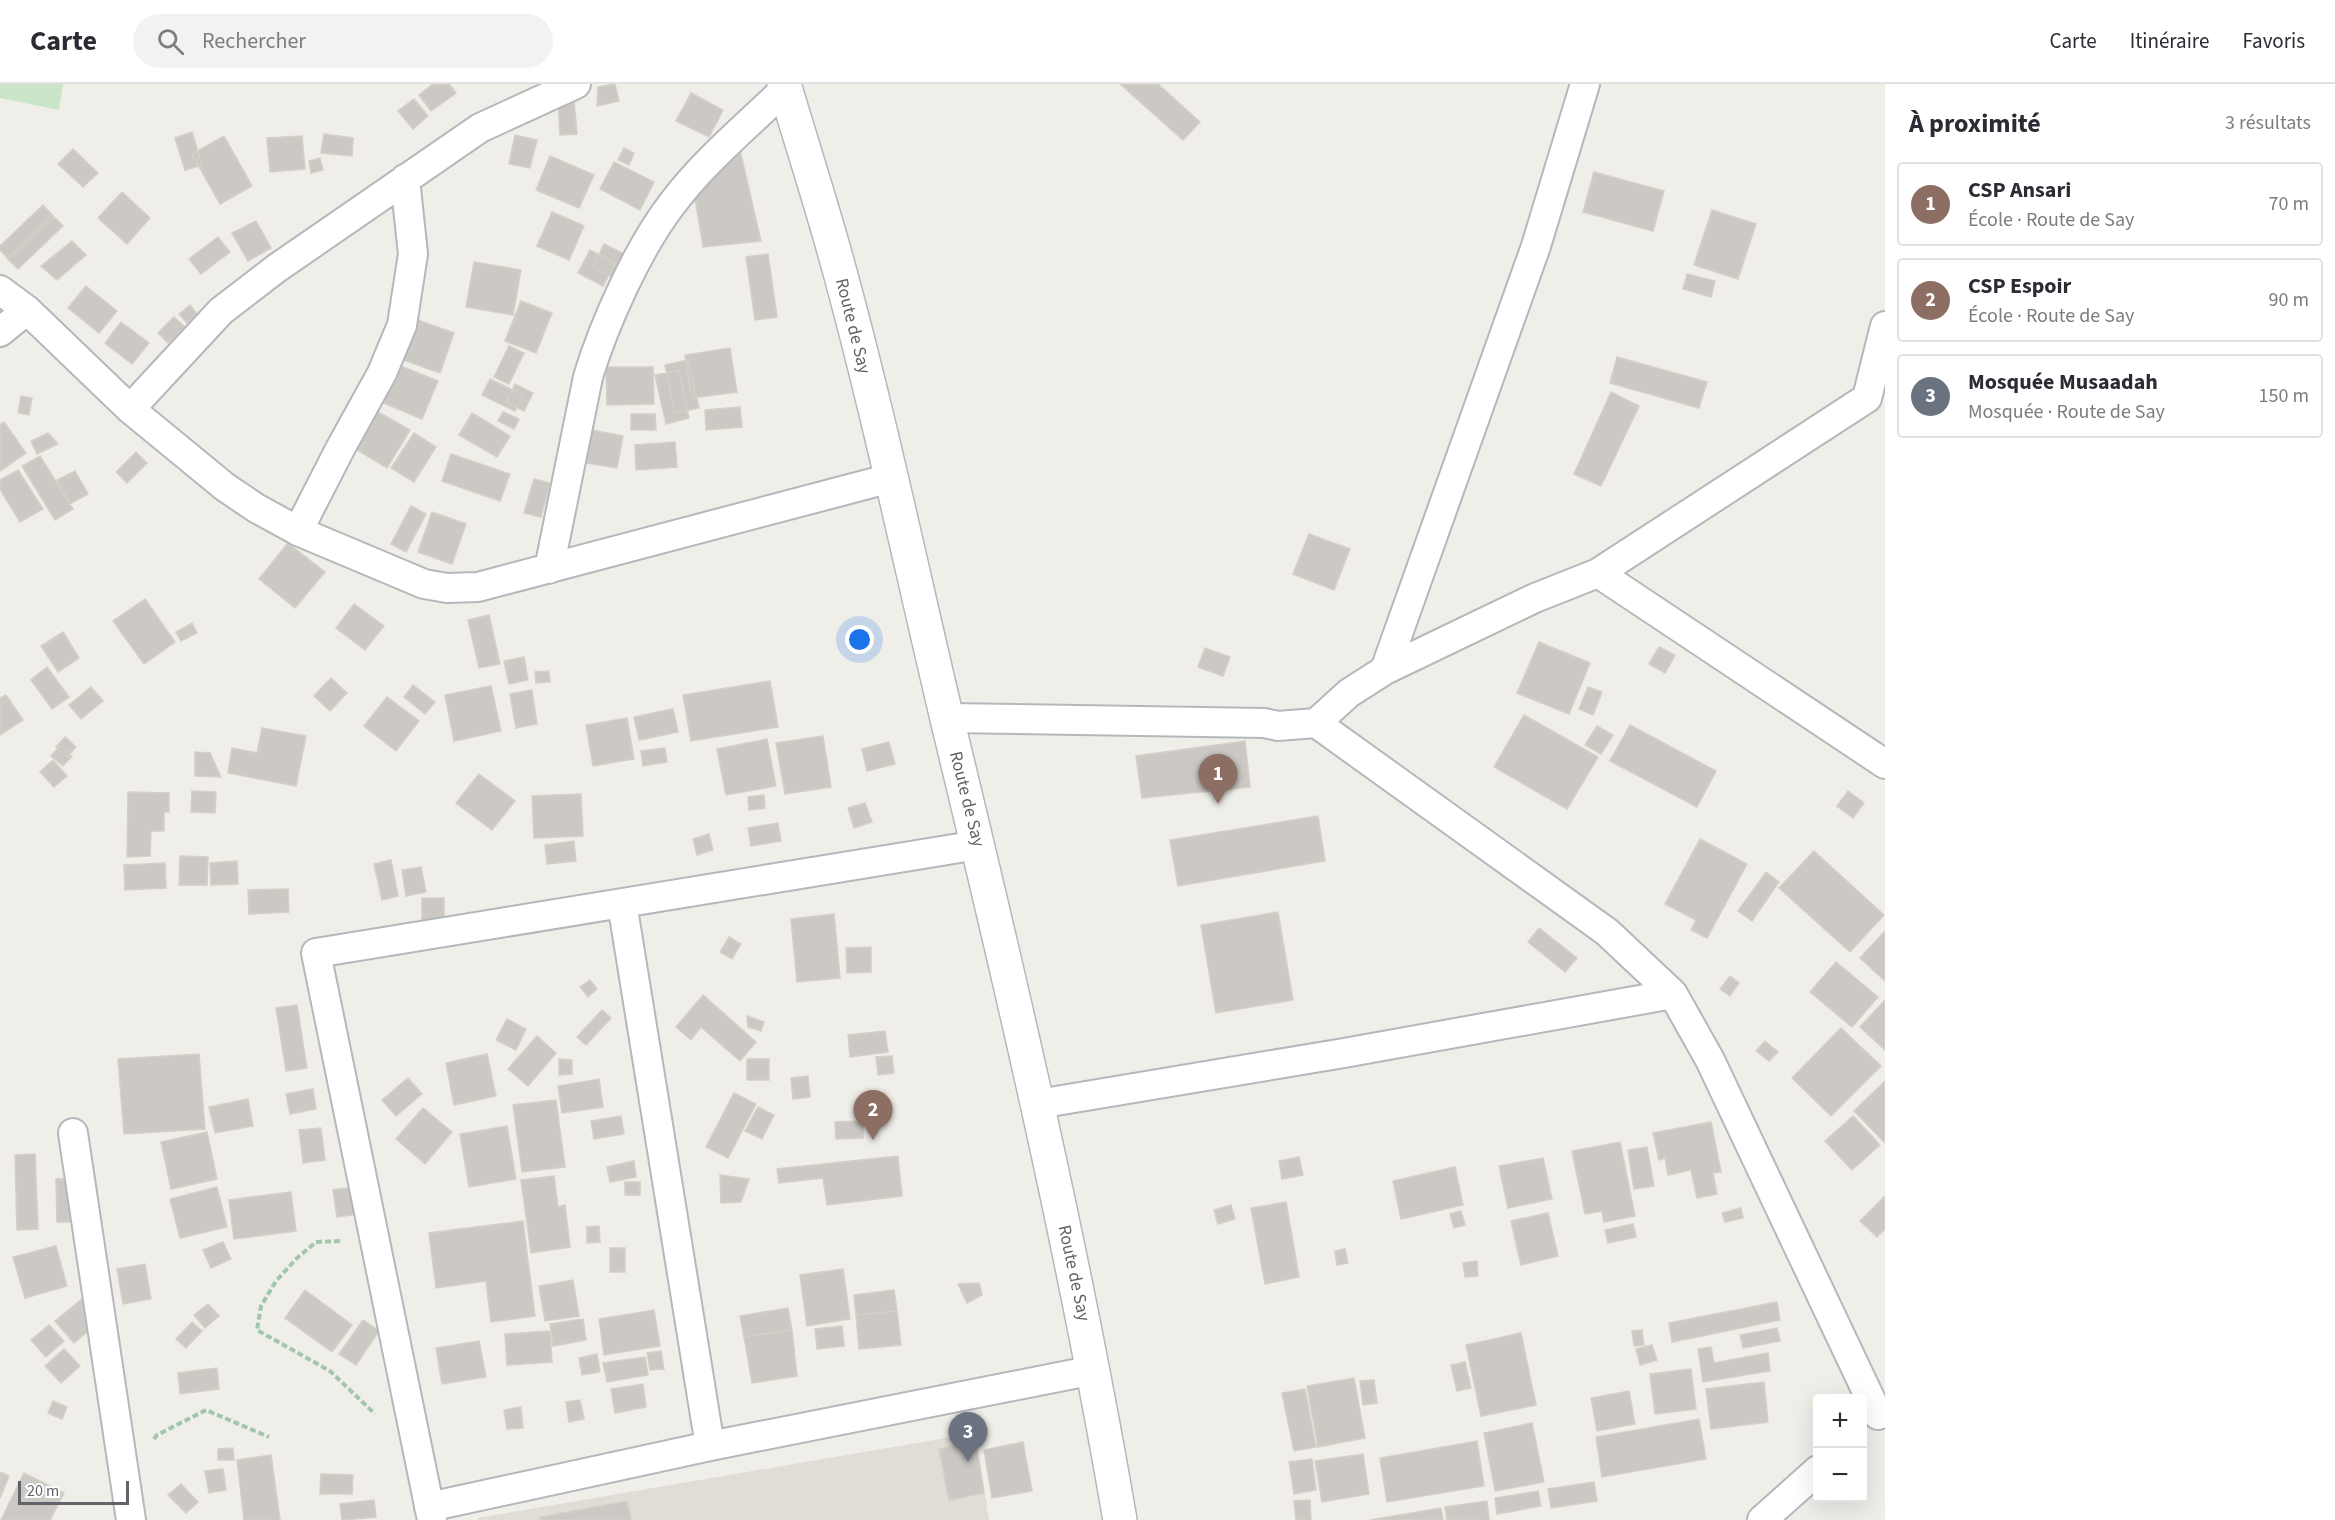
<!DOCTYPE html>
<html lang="fr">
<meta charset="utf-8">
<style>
body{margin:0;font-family:"Source Sans 3",sans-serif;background:#f2f2f3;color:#2b2b33}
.controls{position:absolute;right:18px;bottom:18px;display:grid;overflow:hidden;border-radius:6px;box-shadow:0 6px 24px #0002}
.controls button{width:54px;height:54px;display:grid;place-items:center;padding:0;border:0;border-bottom:2px solid #e1e1e2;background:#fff;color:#2b2b33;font:30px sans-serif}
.scale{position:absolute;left:18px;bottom:15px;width:111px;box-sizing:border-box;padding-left:6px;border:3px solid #606367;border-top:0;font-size:16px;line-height:21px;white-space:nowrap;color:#606367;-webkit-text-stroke:4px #fff;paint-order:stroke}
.you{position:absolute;left:860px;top:556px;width:21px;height:21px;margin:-15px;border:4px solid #fff;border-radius:50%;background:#1a73e8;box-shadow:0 0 0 9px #1a73e833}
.badge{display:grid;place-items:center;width:39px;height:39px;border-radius:50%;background:#1a73e8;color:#fff;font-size:20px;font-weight:700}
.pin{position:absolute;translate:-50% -50px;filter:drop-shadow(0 2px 3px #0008)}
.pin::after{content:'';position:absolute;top:32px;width:21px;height:18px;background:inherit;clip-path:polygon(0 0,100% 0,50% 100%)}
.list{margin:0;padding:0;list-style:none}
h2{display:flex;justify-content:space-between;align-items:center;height:78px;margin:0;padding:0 24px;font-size:26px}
h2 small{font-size:20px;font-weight:400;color:#7c7c81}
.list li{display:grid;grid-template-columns:39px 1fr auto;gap:18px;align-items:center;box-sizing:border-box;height:84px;margin:0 12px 12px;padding:0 12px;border:2px solid #e1e1e2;border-radius:6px}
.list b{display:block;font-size:22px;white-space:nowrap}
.list p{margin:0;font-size:20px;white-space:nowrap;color:#7c7c81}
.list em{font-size:20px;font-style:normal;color:#7c7c81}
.icon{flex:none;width:33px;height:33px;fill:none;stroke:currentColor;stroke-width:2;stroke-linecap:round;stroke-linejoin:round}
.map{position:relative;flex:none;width:1885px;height:1436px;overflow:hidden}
header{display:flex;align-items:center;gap:36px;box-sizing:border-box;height:84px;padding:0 30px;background:#fff;border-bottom:2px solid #e1e1e2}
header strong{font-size:28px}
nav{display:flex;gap:33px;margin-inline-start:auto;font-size:21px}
.search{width:420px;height:54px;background:#f2f2f3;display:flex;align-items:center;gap:15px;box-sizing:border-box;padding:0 21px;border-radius:33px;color:#7c7c81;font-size:22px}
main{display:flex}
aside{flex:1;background:#fff}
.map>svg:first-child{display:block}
</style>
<header>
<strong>Carte</strong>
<div class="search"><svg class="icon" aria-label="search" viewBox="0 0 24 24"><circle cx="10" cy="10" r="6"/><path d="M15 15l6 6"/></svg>Rechercher</div>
<nav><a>Carte</a><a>Itinéraire</a><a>Favoris</a></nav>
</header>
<main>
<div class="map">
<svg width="1885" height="1436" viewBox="0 0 1885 1436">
<rect width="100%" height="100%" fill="#f0eee9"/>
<path fill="#e0ddd7" d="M975,1349l14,87h-511v-2z"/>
<path fill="#cae5c8" d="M0,0h63l-4,26 -59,-12z"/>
<path fill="#ccc9c5" stroke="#d4cfc7" stroke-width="1.5" d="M433,0h16l7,9 -25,18 -12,-16z
M615,0l4,17 -22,5 1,-19z
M1120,0h38l42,38 -17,18z
M691,9l32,17 -14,27 -33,-16z
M414,15l14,17 -15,13 -15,-18z
M574,16l3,34 -17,1 -2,-33z
M192,48l10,33 -17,5 -10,-32z
M324,50l29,4 -1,18 -31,-3z
M515,51l22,5 -7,28 -21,-4z
M224,52l28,50 -32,18 -28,-50z
M302,52l3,33 -35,3 -3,-34z
M739,62l22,95 -58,6 -10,-61z
M624,64l10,5 -5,12 -11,-5z
M73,65l25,24 -15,14 -25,-23z
M550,72l44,19 -15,33 -43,-18z
M320,74l3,12 -12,3 -2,-12z
M614,78l40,20 -14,28 -40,-21z
M1594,88l70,19 -11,40 -70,-19z
M122,108l28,26 -23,26 -29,-26z
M43,121l11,12 -45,42 -9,-9v-4z
M1712,126l44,14 -18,55 -44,-14z
M552,128l32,14 -15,34 -32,-14z
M52,131l11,11 -45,43 -11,-11z
M256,137l15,27 -23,13 -16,-28z
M218,153l12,15 -29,22 -12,-15z
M72,157l14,14 -29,25 -16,-14z
M604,160l26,13 -12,23 -25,-13z
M590,166l25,13 -12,23 -25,-13z
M768,170l9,63 -22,3 -9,-63z
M474,178l47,8 -8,45 -47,-8z
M1687,190l28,7 -4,16 -28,-8z
M86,202l31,25 -18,22 -31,-25z
M521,217l31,12 -16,40 -31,-12z
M190,221l7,9 -10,9 -8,-9z
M174,233l11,10 -17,16 -10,-10z
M415,235l39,14 -14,40 -39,-14z
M121,238l28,21 -17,21 -27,-21z
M509,262l15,7 -15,31 -15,-7z
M730,264l7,44 -45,6 -7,-43z
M1617,273l90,25 -8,26 -89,-25z
M688,276l11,48 -24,5 -10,-48z
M396,280l42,17 -16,38 -41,-17z
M606,283h47l1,37 -47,1z
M679,286l10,48 -23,6 -11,-49z
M490,295l33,16 -8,16 -33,-16z
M515,300l18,9 -9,18 -18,-9z
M1611,308l28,14 -38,80 -27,-12z
M21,312l11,2 -3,17 -11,-2z
M740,323l2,20 -36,3 -1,-20z
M371,324l39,22 -23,38 -38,-23z
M503,328l16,7 -5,10 -16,-8z
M472,329l38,23 -13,21 -38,-22z
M631,330h24l1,16h-25z
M4,338l22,31 -26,18v-46z
M592,346l31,6 -6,32 -31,-5z
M48,349l10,11 -21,10 -6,-13z
M414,349l22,14 -22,35 -23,-14z
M675,358l2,25 -41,3 -1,-25z
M136,368l11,11 -20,20 -11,-11z
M451,370l59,20 -10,27 -58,-20z
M40,372l33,53 -18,11 -33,-54z
M18,386l25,39 -23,13 -20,-33v-9z
M75,387l13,23 -18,10 -13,-24z
M534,395l16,4 -9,34 -17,-4z
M411,422l15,8 -20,38 -15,-8z
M432,428l34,12 -14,40 -34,-12z
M1309,450l41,15 -16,41 -41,-16z
M288,459l37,29 -30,36 -36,-29z
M145,515l30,43 -31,22 -31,-43z
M354,520l30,22 -19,24 -29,-22z
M489,531l11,49 -21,4 -11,-48z
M192,539l5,10 -16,8 -5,-9z
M63,548l16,26 -21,14 -17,-26z
M1539,558l51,21 -21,51 -52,-21z
M1659,563l16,8 -10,18 -16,-9z
M1205,564l25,9 -7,19 -25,-9z
M524,573l4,23 -19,4 -5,-23z
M47,583l22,30 -17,12 -21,-29z
M549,587l1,11 -14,1 -1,-11z
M331,594l16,15 -17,18 -16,-15z
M770,597l8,46 -87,14 -8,-46z
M413,601l22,17 -10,12 -21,-17z
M491,602l10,45 -47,10 -9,-46z
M91,603l12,14 -22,18 -12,-14z
M1588,603l14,5 -9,23 -14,-6z
M532,606l5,34 -21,4 -6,-34z
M6,611l17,25 -23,15v-37z
M387,613l32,24 -23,30 -32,-25z
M673,625l5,23 -39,8 -5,-23z
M1524,631l74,42 -31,52 -73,-42z
M627,634l7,41 -41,7 -7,-41z
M1630,641l86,46 -19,36 -87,-46z
M1597,642l16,9 -12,19 -16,-9z
M262,644l44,8 -10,50 -68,-13 4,-25 25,5z
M823,652l8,51 -46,7 -9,-51z
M65,653l11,10 -9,10 -11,-10z
M767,655l9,47 -50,9 -9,-46z
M1245,657l5,46 -108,11 -6,-42z
M889,658l6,22 -28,7 -5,-22z
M60,662l12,10 -9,10 -12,-10z
M665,664l2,14 -24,4 -2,-15z
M195,668l15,1 11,24 -26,-1z
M53,676l14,16 -13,11 -14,-15z
M479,690l36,27 -23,29 -36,-27z
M192,707l24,1 -1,21 -24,-1z
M1848,707l16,12 -11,15 -16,-12z
M128,708l41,1v19h-5v19h-13l-1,25 -23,1z
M581,710l2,42 -49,2 -2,-42z
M764,711l1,13 -16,2 -1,-13z
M865,719l7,19 -18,6 -6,-20z
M1318,732l7,45 -147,25 -8,-46z
M778,739l3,18 -30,5 -3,-18z
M709,750l4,16 -16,5 -4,-16z
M1700,755l47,25 -40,74 -16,-8 5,-10 -31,-16z
M574,757l2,20 -29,3 -2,-19z
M1814,767l70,64 -34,37 -71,-64z
M180,772l28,1 -1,28h-28z
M391,776l7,36 -16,4 -8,-36z
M237,777l1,23 -27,1 -1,-22z
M165,779l1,25 -41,2 -1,-25z
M421,783l5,25 -20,4 -4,-26z
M1766,788l13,10 -27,39 -14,-10z
M288,805l1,23 -40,2 -1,-24z
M422,814h22v24l-22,-1z
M1278,828l15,88 -77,13 -15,-88z
M834,830l6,64 -43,4 -6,-63z
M1539,844l38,30 -12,14 -37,-30z
M1885,847v50l-25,-23z
M729,853l12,7 -9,15 -12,-7z
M871,863v25l-24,1 -1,-25z
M1836,878l42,35 -26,30 -42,-35z
M1730,892l9,7 -9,13 -10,-7z
M590,896l7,9 -9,8 -8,-10z
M703,911l53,47 -16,19 -39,-34 -10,13 -15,-13z
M1885,916v50l-25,-23z
M297,921l10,63 -21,3 -10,-63z
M602,926l9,8 -25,27 -9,-8z
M747,932l17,6 -3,9 -13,-4z
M507,935l19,10 -10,21 -20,-10z
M1841,944l40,38 -50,50 -39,-38z
M885,947l3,21 -38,5 -2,-22z
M537,952l19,17 -28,33 -20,-17z
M1765,957l13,11 -9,9 -13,-10z
M199,970l6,75 -81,5 -6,-75z
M487,970l9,42 -42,9 -8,-42z
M892,972l2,17 -16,2 -2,-18z
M559,975l13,1v14l-13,1z
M747,975h22v21h-22z
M808,992l2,21 -17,2 -2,-21z
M408,994l14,16 -26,22 -14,-16z
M599,995l4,28 -41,6 -4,-27z
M1885,997v62l-31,-32z
M313,1005l3,20 -26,5 -4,-20z
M734,1009l22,11 -28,54 -22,-11z
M248,1015l5,27 -38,7 -6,-26z
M556,1016l9,67 -43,5 -9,-67z
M758,1023l16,8 -12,24 -17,-8z
M423,1024l29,24 -27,32 -29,-25z
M621,1032l3,18 -30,5 -3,-18z
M1853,1032l27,29 -28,25 -27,-29z
M863,1037v17l-27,1 -1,-17z
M1711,1038l10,50 -8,1 4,21 -20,4 -6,-28 -23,5 -3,-17 -6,2 -6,-27z
M507,1042l9,53 -47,8 -9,-53z
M321,1044l4,32 -22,3 -4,-33z
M207,1048l10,47 -46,10 -10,-47z
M1620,1058l15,74 -31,6 -2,-11 -17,3 -13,-63z
M1647,1063l7,39 -20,3 -6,-39z
M35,1070l3,75 -21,1 -2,-75z
M898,1072l4,40 -75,9 -4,-27 -44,5 -2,-14z
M1299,1073l4,18 -21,4 -3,-18z
M1543,1074l9,41 -44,9 -9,-42z
M634,1077l2,16 -26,5 -3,-15z
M1455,1083l8,38 -62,14 -8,-38z
M720,1091l29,4 -8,23 -20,1z
M554,1092l4,31 7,-2 5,42 -39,6 -10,-73z
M56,1095h17l1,43h-17z
M625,1098h15v13h-15z
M217,1103l10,40 -47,11 -10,-39z
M355,1103l3,27 -21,3 -4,-27z
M291,1108l5,39 -62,8 -5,-39z
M1885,1112v33l-8,8 -17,-16z
M1286,1118l13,75 -34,7 -14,-76z
M1231,1121l4,14 -17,5 -4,-14z
M1741,1124l2,10 -18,4 -3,-9z
M1461,1127l4,14 -11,3 -4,-14z
M1548,1129l10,43 -37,9 -10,-44z
M523,1137l12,95 -44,6 -5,-41 -50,7 -7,-55z
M1633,1140l3,13 -28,6 -3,-13z
M599,1142l1,16 -13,1v-16z
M223,1158l8,17 -20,9 -8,-18z
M56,1162l11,40 -42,12 -12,-41z
M610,1164h15v24h-15z
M1345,1165l3,14 -11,2 -2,-14z
M1477,1177l1,15 -13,1 -2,-14z
M145,1180l6,35 -28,5 -6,-35z
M843,1185l7,50 -43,7 -7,-51z
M573,1196l6,36 -34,5 -6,-35z
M979,1199l3,12 -15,8 -9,-19z
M93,1206l18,22 -37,31 -19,-22z
M305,1206l47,35 -20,27 -47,-34z
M894,1206l3,21 -41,4 -2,-20z
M1777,1218l3,18 -108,22 -3,-19z
M208,1220l11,12 -14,12 -11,-13z
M788,1224l4,22 -48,7 -4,-21z
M654,1226l6,36 -56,9 -5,-36z
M897,1227l4,34 -42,4 -3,-34z
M583,1235l3,21 -33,6 -3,-22z
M363,1236l16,11 -23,34 -17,-11z
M192,1238l10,9 -16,17 -10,-9z
M49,1241l15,16 -18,16 -15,-17z
M842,1242l2,20 -27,3 -2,-20z
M1777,1244l3,13 -37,7 -3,-13z
M792,1246l5,46 -45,7 -8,-46z
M1642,1246l2,15 -10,1 -2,-15z
M550,1247l2,31 -45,3 -2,-31z
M1521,1249l15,72 -55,11 -15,-71z
M479,1257l7,36 -44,7 -6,-36z
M1652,1261l5,15 -17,5 -4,-16z
M1711,1263l3,16 54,-10 2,18 -67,11 -5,-33z
M64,1265l16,17 -19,17 -16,-17z
M661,1267l3,18 -14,1 -3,-17z
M597,1270l3,18 -18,3 -3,-17z
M645,1273l3,18 -41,7 -4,-19z
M1465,1278l6,26 -14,3 -6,-26z
M217,1284l2,21 -39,5 -2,-21z
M1691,1285l5,40 -41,5 -5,-40z
M1354,1294l11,60 -47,9 -11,-61z
M1374,1296l3,23 -14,2 -3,-24z
M1764,1298l4,40 -57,7 -5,-40z
M643,1300l3,23 -31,6 -4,-24z
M1305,1305l11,58 -22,4 -12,-58z
M1629,1307l6,33 -38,7 -6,-33z
M580,1316l4,19 -15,3 -3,-20z
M53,1317l14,6 -5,12 -14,-6z
M521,1323l2,21 -16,1 -3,-19z
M1699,1335l7,40 -104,18 -6,-40z
M1532,1339l12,59 -49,9 -11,-58z
M976,1357l8,52 -35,7 -10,-51z
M1477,1357l7,45 -97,16 -7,-44z
M1023,1358l9,49 -40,7 -8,-48z
M233,1364l1,12h-16v-11z
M1363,1370l6,40 -47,8 -7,-41z
M271,1371l9,65h-36l-7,-60z
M1312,1375l4,31 -22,4 -5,-32z
M223,1385l3,21 -17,3 -4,-22z
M0,1388l9,4 -9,22z
M24,1389l40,20 -14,27h-49z
M321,1390l32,1 -1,19h-32z
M1594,1398l3,19 -46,7 -3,-19z
M181,1400l17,18 -12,11 -18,-18z
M1538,1407l3,15 -44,8 -2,-16z
M374,1416l2,17 -34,3 -2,-16z
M1310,1416l1,20h-15l-2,-19z
M627,1417l4,19h-91v-3z
M1487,1417l2,19h-42l-2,-13z
M1441,1424l2,12h-73z"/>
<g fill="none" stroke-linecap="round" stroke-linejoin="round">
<g stroke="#b5b8bb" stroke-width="32">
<path id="minor" d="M0,206l27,20 103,99 95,78 31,21 42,23 126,53 23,4 31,-1 413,-109
M0,248l27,-22
M130,325l91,-98 56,-43 203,-140 96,-44
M298,447l42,-82 42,-76 20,-48 11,-71 -8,-75
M549,485l39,-192c16,-53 50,-129 84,-173 32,-43 75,-78 113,-115
M1598,489l269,-175 18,-72
M1385,586l151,-424 49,-162
M947,634l317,5 14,3 38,-3 291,209 66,62 37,66 168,355
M1316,639l33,-30 36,-23 150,-72 63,-25 287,191
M622,819l88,543
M1038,1020l306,-51 329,-59
M73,1049l58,387
M429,1423l281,-61 384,-76
M432,1436l-116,-567 662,-108
M1762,1436l56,-50"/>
</g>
<g stroke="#b5b8bb" stroke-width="36">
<path id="secondary" d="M784,0c17,57 35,113 51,170 43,155 76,313 113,469 64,264 126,529 172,797"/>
</g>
<path stroke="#a1c6a9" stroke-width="4" stroke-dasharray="6 3" stroke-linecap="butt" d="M340,1157l-24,1 -19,16 -21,23 -15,25 -4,24 73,41 45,43
M154,1355l3,-4 49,-25 63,27"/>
<use href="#minor" stroke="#fff" stroke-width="28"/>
<use href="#secondary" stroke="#fff" stroke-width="33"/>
</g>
<g text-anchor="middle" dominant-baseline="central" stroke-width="5" stroke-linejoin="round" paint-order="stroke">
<g font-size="18" fill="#606367" stroke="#fff">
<text transform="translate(853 242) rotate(76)">Route de Say</text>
<text transform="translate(967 715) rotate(76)">Route de Say</text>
<text transform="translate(1074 1189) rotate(78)">Route de Say</text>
</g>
</g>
</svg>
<div class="controls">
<button>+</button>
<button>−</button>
</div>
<div class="scale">20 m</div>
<div class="you"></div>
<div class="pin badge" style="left:1218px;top:720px;background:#8d6e63">1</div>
<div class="pin badge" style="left:873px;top:1056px;background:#8d6e63">2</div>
<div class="pin badge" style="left:968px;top:1378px;background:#6b7280">3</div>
</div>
<aside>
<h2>À proximité<small>3 résultats</small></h2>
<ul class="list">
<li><span class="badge" style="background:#8d6e63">1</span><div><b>CSP Ansari</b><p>École · Route de Say</p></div><em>70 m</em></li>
<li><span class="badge" style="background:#8d6e63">2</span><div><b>CSP Espoir</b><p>École · Route de Say</p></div><em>90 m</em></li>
<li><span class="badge" style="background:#6b7280">3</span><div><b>Mosquée Musaadah</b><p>Mosquée · Route de Say</p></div><em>150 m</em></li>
</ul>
</aside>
</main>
